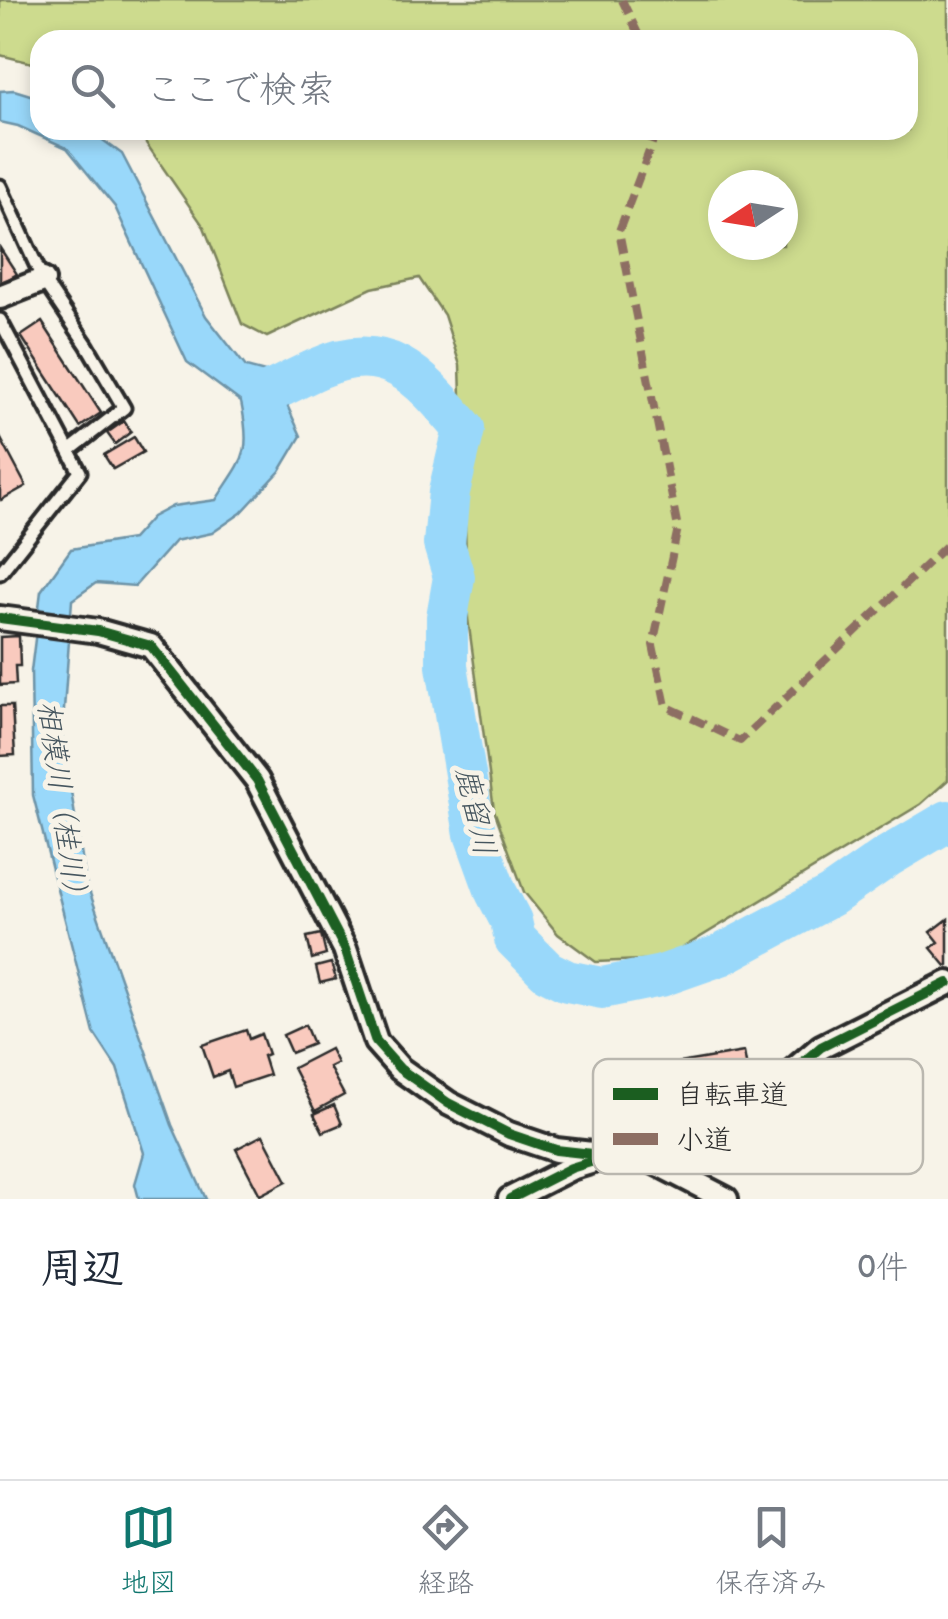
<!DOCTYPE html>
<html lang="ja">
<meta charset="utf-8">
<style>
body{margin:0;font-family:"Balsamiq Sans","Klee One",sans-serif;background:#f6f6f7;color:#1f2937}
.compass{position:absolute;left:708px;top:170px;width:90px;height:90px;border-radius:50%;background:#fff;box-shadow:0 5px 15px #0003;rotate:258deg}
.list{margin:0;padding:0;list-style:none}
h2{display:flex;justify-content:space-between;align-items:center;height:130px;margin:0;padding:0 40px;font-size:42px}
h2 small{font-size:32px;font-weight:400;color:#747a83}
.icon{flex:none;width:55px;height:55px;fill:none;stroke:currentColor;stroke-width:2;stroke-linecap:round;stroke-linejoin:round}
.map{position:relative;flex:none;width:948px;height:1199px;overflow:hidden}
.search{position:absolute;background:#fff;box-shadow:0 5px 15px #0003;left:30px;right:30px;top:30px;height:110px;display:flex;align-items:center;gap:25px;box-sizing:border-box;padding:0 35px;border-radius:30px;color:#747a83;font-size:38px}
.sheet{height:280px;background:#fff}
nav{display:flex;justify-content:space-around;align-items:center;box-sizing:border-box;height:140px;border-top:2px solid #e0e1e3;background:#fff;font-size:28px;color:#747a83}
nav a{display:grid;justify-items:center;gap:5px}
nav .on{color:#0f766e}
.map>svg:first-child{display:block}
</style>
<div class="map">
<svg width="948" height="1199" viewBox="0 0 948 1199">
<rect width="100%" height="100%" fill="#f7f3e8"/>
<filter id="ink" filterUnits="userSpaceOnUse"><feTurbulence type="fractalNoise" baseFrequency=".01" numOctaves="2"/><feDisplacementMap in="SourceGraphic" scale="20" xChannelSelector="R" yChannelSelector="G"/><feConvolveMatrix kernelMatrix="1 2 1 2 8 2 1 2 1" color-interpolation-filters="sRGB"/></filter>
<g filter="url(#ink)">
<path fill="#cddb8e" stroke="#7c835c" stroke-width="2.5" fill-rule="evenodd" d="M0,0h948v780l-27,24 -257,155 -68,3 -38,-28 -34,-42 -30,-82 -26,-191 -8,-254 -16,-50 -25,-37 -47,10 -105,49 -25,-13 -38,-97 -67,-97h771v-90h-868v25l-40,-10zM723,185h60v60h-60z"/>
<path fill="#99d8fa" stroke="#6d93a7" stroke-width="2.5" d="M14,90l26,8v32h49l33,24 84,162 40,51 27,7 28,62 -21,35 -39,42 -29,20 -37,8 -40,45 -39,-3 -24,17 -10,137 24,145 86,243 34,74h-67l-4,-15 9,-31 -27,-85 -23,-35 -61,-238 -2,-124 10,-80 30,-42 61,-10 20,-22 21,-11 43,-6c28,-43 36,-45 25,-98l-54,-40 -72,-155 -48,-59 -49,-22 -18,-4v-31z"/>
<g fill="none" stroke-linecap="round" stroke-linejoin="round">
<path stroke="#99d8fa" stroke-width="42" d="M262,395c20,-8 38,-19 57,-27 71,-31 103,12 145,61l-15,63 -5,52 10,33 -7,40v49l28,168 21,58 15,29 4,18 32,32 20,10 35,7 59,-12 60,-21 110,-59 56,-39 61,-36"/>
</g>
<path fill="#f9cabe" stroke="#2b2b2b" stroke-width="2.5" d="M0,248l17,26 -17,10z
M42,322l59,91 -21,14 -59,-91z
M124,421l7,11 -16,12 -8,-11z
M0,437l26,49 -25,14 -1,-2z
M134,437l9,15 -30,17 -9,-14z
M19,636l1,30h-5l1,18 -16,1v-48z
M0,706h12l3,49 -15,1z
M948,919v46l-2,1 -15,-18 8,-6 -8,-10z
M321,934l5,21 -14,4 -5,-22z
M331,963l5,16 -16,4 -4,-16z
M305,1025l8,19 -22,9 -8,-18z
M246,1030l3,9 12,-5 7,20 -5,2 6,19 -36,12 -5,-16 -15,6 -11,-32z
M330,1049l7,14 -8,4 15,28 -29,16 -22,-43z
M744,1052l3,17 -46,8 5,28 13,-2 3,13 -12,2 1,4 -45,7 -2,-11 -30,5 -9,-51z
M334,1105l8,19 -19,8 -9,-18z
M263,1135l24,46 -27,14 -24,-46z"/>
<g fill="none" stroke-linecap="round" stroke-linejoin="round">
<g stroke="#2b2b2b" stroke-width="19">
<path id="lane" d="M0,186l43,94 44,65 37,63 -55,43 11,21 -80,101
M0,320l69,131"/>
</g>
<g stroke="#2b2b2b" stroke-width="30">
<path id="street" d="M0,297l43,-17
M0,618l98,13 53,15 106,134 88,169 31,93 24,27 48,34 61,31 47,16 54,6
M637,1153l89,46
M510,1199l61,-31 39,-12 83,-12 40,-22 88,-75 127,-64"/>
</g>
<use href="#lane" stroke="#f7f3e8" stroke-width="11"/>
<use href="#street" stroke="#f7f3e8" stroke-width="22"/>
<path stroke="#8d6e63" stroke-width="8" stroke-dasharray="15 8" stroke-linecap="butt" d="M370,0h3
M622,0l19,40
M657,130l-38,101 59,297 -25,117 13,61 74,35 208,-197"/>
<g stroke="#f7f3e8" stroke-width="16">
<path id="cycleway" d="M0,618l98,13 53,15 106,134 88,169 31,93 24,27 48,34 61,31 47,16 54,6
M510,1199l61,-31 39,-12 83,-12 40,-22 88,-75 127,-64"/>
</g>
<use href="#cycleway" stroke="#1b5e20" stroke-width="10"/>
</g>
</g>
<g text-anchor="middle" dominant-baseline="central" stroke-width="10" stroke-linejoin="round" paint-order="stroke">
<g font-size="30" font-style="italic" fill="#46565f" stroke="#f7f3e8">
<text transform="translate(62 805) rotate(82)">相模川（桂川）</text>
<text transform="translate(475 811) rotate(77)">鹿留川</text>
</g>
</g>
<rect x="593" y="1059" width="330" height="115" rx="15" fill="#f7f3e8" stroke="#bab7af" stroke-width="2.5"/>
<rect x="613" y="1088" width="45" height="12" fill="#1b5e20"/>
<rect x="613" y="1133" width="45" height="12" fill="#8d6e63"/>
<g font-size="28" fill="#2b2b2b">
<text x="676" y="1104">自転車道</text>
<text x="676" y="1149">小道</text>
</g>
</svg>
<svg class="compass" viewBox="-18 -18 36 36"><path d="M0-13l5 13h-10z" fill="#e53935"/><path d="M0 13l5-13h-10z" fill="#747a83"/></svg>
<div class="search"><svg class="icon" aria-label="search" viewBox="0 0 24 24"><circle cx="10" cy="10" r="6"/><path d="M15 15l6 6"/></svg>ここで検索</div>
</div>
<section class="sheet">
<h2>周辺<small>0件</small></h2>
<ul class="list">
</ul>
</section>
<nav>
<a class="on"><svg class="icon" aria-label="map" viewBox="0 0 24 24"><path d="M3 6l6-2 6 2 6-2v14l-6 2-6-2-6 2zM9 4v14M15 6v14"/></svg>地図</a>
<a><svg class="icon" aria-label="directions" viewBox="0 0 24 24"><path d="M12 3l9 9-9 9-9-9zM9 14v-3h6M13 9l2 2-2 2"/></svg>経路</a>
<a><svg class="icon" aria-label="saved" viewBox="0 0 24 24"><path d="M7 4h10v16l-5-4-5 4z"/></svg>保存済み</a>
</nav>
